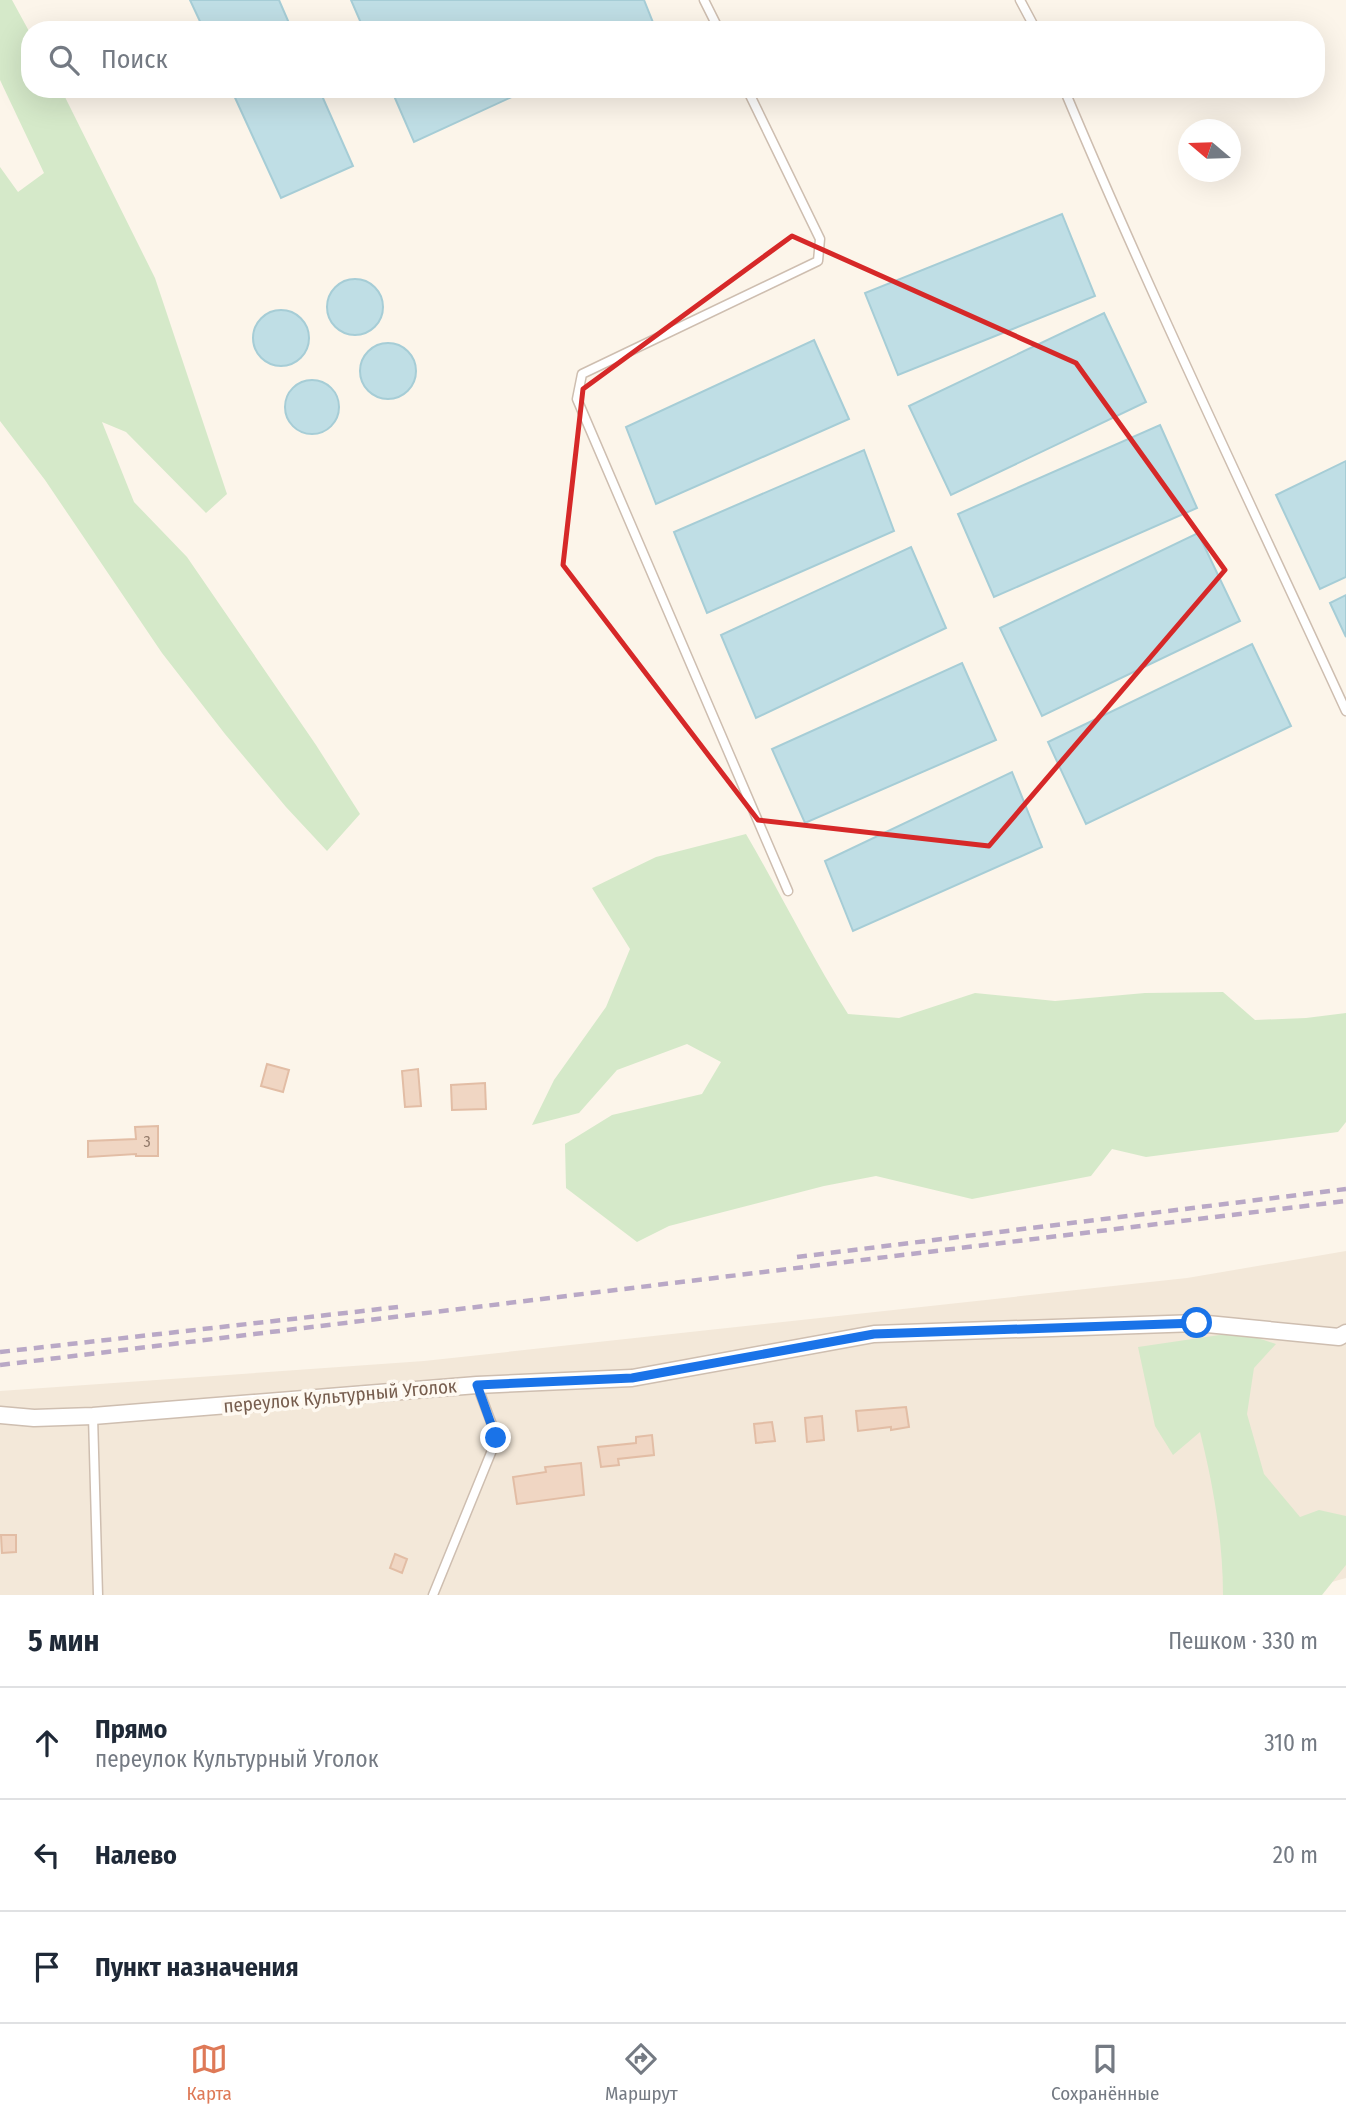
<!DOCTYPE html>
<html lang="ru">
<meta charset="utf-8">
<style>
body{margin:0;font-family:"Fira Sans Condensed",sans-serif;background:#f2f2f3;color:#1f2937}
.compass{position:absolute;left:1178px;top:119px;width:63px;height:63px;border-radius:50%;background:#fff;box-shadow:0 7px 28px #0002;rotate:289deg}
.stop{position:absolute;width:21px;height:21px;margin:-16px;border:5px solid #1a73e8;border-radius:50%;background:#fff}
.stop.end{background:#1a73e8;border-color:#fff;box-shadow:0 2px 7px #0008}
.list{margin:0;padding:0;list-style:none}
h2{display:flex;justify-content:space-between;align-items:center;height:91px;margin:0;padding:0 28px;font-size:30px}
h2 small{font-size:23px;font-weight:400;color:#747a83}
.list li{display:grid;grid-template-columns:46px 1fr auto;gap:21px;align-items:center;box-sizing:border-box;height:112px;padding:0 28px;border-top:2px solid #e0e1e3}
.list b{display:block;font-size:26px;white-space:nowrap}
.list p{margin:0;font-size:23px;white-space:nowrap;color:#747a83}
.list em{font-size:23px;font-style:normal;color:#747a83}
.icon{flex:none;width:38px;height:38px;fill:none;stroke:currentColor;stroke-width:2;stroke-linecap:round;stroke-linejoin:round}
.map{position:relative;flex:none;width:1346px;height:1595px;overflow:hidden}
.search{position:absolute;background:#fff;box-shadow:0 7px 28px #0002;left:21px;right:21px;top:21px;height:77px;display:flex;align-items:center;gap:18px;box-sizing:border-box;padding:0 24px;border-radius:28px;color:#747a83;font-size:26px}
.sheet{height:427px;background:#fff}
nav{display:flex;justify-content:space-around;align-items:center;box-sizing:border-box;height:98px;border-top:2px solid #e0e1e3;background:#fff;font-size:19px;color:#747a83}
nav a{display:grid;justify-items:center;gap:4px}
nav .on{color:#de7957}
.map>svg:first-child{display:block}
</style>
<div class="map">
<svg width="1346" height="1595" viewBox="0 0 1346 1595">
<rect width="100%" height="100%" fill="#fcf5ea"/>
<path fill="#f3e8d9" d="M1346,1251v327l-60,17h-1286v-204l424,-30 763,-83z"/>
<path fill="#d5e9c9" d="M0,0h12l18,33v56h31l94,189 72,216 -21,19 -80,-81 -24,-10 32,80 53,55 129,188 44,69 -33,37 -41,-44 -61,-73 -63,-81 -117,-173 -45,-59v-254l18,25 26,-19 -44,-93z
M746,834c35,60 65,122 102,180l51,4 76,-25 80,8 90,-8 78,-1 32,28 51,-2 40,-5v109l-8,10 -192,25 -34,-8 -21,27 -119,23 -96,-23 -52,10 -155,40 -32,16 -71,-54 -1,-44 47,-29 90,-21 19,-32 -34,-18 -70,26 -38,43 -47,12 22,-45 52,-73 24,-58 -38,-61 64,-31z
M1240,1332l36,12 -22,24 -7,46 17,60 36,43 19,-7 27,6v49l-24,30h-99c0,-55 -10,-111 -23,-163l-27,23 -18,-29 -17,-79z"/>
<path fill="#bfdee5" stroke="#a6cdd6" stroke-width="2" d="M190,0h89l13,30h-88z
M351,0h293l12,30h-292z
M231,89h88l34,77 -72,32z
M391,89h138l-115,53z
M1062,214l33,82 -197,79 -33,-82z
M327 307a28 28 0 1 1 56 0a28 28 0 1 1-56 0Z
M253 338a28 28 0 1 1 56 0a28 28 0 1 1-56 0Z
M1104,313l42,89 -195,93 -42,-89z
M814,340l35,79 -193,85 -30,-77z
M360 371a28 28 0 1 1 56 0a28 28 0 1 1-56 0Z
M285 407a27 27 0 1 1 54 0a27 27 0 1 1-54 0Z
M1160,425l37,83 -203,89 -36,-83z
M864,450l30,81 -187,82 -33,-81z
M1346,461v116l-26,12 -44,-94z
M1198,533l42,88 -198,95 -42,-88z
M911,547l35,81 -190,90 -35,-83z
M1346,595v42l-16,-34z
M1252,644l39,82 -205,98 -38,-82z
M962,663l34,77 -191,83 -33,-74z
M1012,772l30,75 -189,84 -28,-70z"/>
<path fill="#f0d6c3" stroke="#e2bda5" stroke-width="2" d="M267,1064l22,6 -6,22 -22,-6z
M418,1069l3,37 -16,1 -3,-36z
M485,1083l1,26 -34,1 -1,-25z
M158,1126v30h-22v-2l-48,3v-16l48,-2 -1,-12z
M906,1407l3,20 -18,3v-3l-33,4 -2,-20z
M822,1416l2,24 -17,2 -2,-24z
M772,1422l3,19 -19,2 -2,-19z
M652,1435l2,20 -36,4 1,6 -18,2 -3,-20 38,-4v-6z
M581,1463l3,32 -67,9 -4,-27 33,-5 -1,-5z
M1,1535h15v17l-14,1z
M395,1554l12,5 -5,14 -12,-5z"/>
<g fill="none" stroke-linecap="round" stroke-linejoin="round">
<g stroke="#cebeb0" stroke-width="11">
<path id="service" d="M704,0l15,30
M1020,0l16,30
M747,89l73,150 -2,22 -236,113 -5,25 211,492
M1064,89c88,210 187,415 282,622
M93,1416l5,179
M433,1595l64,-157 -20,-53"/>
</g>
<g stroke="#cebeb0" stroke-width="19">
<path id="minor" d="M0,1415l34,3 59,-2 384,-31 155,-7 242,-44 323,-11 142,14 7,-4"/>
</g>
<use href="#service" stroke="#fff" stroke-width="8"/>
<use href="#minor" stroke="#fff" stroke-width="16"/>
<path stroke="#b9a8c6" stroke-width="4.5" stroke-dasharray="10 7" stroke-linecap="butt" d="M797,1257l549,-68
M0,1352l398,-45
M0,1365l1346,-164"/>
</g>
<g fill="none" stroke-linecap="round" stroke-linejoin="round">
<path stroke="#1a73e8" stroke-width="9" d="M496,1438l-19,-53 155,-7 242,-44 323,-11"/>
</g>
<path fill="none" stroke="#d62828" stroke-width="5" stroke-linejoin="round" d="M792,236l284,127 149,207 -236,276 -231,-26 -195,-255 20,-176z"/>
<g text-anchor="middle" dominant-baseline="central" stroke-width="7" stroke-linejoin="round" paint-order="stroke">
<g font-size="16" fill="#947b6b">
<text x="147" y="1141">3</text>
</g>
<g font-size="19" fill="#765d4e" stroke="#fef9f1">
<text transform="translate(340 1396) rotate(-5)">переулок Культурный Уголок</text>
</g>
</g>
</svg>
<svg class="compass" viewBox="-18 -18 36 36"><path d="M0-13l5 13h-10z" fill="#e53935"/><path d="M0 13l5-13h-10z" fill="#747a83"/></svg>
<div class="stop" style="left:1197px;top:1323px"></div>
<div class="stop end" style="left:496px;top:1438px"></div>
<div class="search"><svg class="icon" aria-label="search" viewBox="0 0 24 24"><circle cx="10" cy="10" r="6"/><path d="M15 15l6 6"/></svg>Поиск</div>
</div>
<section class="sheet">
<h2>5 мин<small>Пешком · 330 m</small></h2>
<ul class="list">
<li><svg class="icon" aria-label="ahead" viewBox="0 0 24 24"><path d="M12 20V5M6 11l6-6 6 6"/></svg><div><b>Прямо</b><p>переулок Культурный Уголок</p></div><em>310 m</em></li>
<li><svg class="icon" aria-label="left" viewBox="0 0 24 24"><path d="M17 20v-9H6M10 6l-5 5 5 5"/></svg><div><b>Налево</b></div><em>20 m</em></li>
<li><svg class="icon" aria-label="arrive" viewBox="0 0 24 24"><path d="M6 21V4h12l-3 4 3 4H6"/></svg><div><b>Пункт назначения</b></div></li>
</ul>
</section>
<nav>
<a class="on"><svg class="icon" aria-label="map" viewBox="0 0 24 24"><path d="M3 6l6-2 6 2 6-2v14l-6 2-6-2-6 2zM9 4v14M15 6v14"/></svg>Карта</a>
<a><svg class="icon" aria-label="directions" viewBox="0 0 24 24"><path d="M12 3l9 9-9 9-9-9zM9 14v-3h6M13 9l2 2-2 2"/></svg>Маршрут</a>
<a><svg class="icon" aria-label="saved" viewBox="0 0 24 24"><path d="M7 4h10v16l-5-4-5 4z"/></svg>Сохранённые</a>
</nav>
